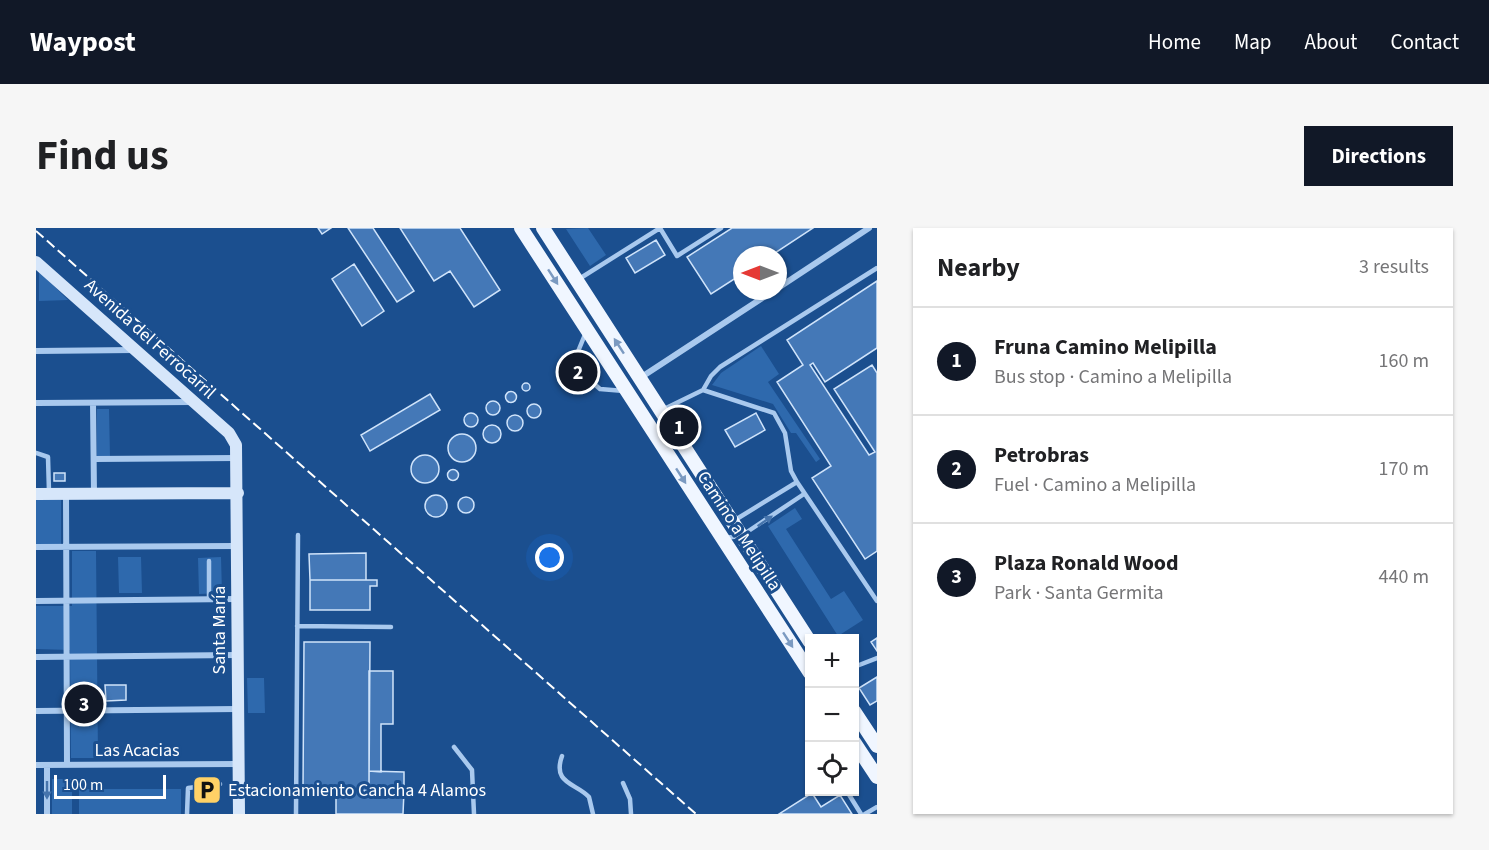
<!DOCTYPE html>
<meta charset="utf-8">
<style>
body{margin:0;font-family:"Source Sans 3",sans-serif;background:#f6f6f6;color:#202124}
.controls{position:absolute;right:18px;bottom:18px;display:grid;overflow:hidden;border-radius:0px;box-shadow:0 2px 4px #0004}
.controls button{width:54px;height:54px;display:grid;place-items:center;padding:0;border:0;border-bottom:2px solid #e0e0e0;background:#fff;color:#202124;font:30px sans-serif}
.compass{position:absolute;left:697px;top:18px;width:54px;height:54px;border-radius:50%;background:#fff;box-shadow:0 2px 4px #0004;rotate:270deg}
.scale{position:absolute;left:18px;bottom:15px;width:112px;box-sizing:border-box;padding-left:6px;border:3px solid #fff;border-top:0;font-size:16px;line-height:21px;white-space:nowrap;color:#fff;-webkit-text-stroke:4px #1b4f8f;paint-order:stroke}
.you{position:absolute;left:514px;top:330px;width:21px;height:21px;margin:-15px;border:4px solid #fff;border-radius:50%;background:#1a73e8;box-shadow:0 0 0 9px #1a73e833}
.badge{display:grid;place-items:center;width:39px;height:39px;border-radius:50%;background:#111827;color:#fff;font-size:20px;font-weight:700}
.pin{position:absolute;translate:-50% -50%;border:3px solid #fff;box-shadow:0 2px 6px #0006}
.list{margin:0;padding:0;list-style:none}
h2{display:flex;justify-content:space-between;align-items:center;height:78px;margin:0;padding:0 24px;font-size:26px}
h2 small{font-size:20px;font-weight:400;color:#757577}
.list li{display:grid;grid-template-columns:39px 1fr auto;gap:18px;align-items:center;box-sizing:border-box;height:108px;padding:0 24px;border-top:2px solid #e0e0e0}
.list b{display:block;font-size:22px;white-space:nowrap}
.list p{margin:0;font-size:20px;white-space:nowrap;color:#757577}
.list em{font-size:20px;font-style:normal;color:#757577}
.icon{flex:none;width:33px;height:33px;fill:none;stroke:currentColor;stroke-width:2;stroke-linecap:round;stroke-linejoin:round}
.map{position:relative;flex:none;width:841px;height:586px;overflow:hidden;border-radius:0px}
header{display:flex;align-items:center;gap:36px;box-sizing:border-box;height:84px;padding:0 30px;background:#111827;color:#fff}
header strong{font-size:28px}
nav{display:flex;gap:33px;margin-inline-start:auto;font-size:21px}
.intro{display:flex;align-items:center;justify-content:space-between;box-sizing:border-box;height:144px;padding:0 36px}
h1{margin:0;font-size:42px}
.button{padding:15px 27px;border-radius:0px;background:#111827;color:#fff;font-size:21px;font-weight:700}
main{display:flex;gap:36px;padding:0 36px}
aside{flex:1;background:#fff;border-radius:0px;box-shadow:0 2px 4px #0004}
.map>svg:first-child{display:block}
</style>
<header>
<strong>Waypost</strong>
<nav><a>Home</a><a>Map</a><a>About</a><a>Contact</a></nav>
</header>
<div class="intro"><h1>Find us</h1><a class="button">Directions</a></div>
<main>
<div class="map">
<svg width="841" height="586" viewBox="0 0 841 586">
<rect width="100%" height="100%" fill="#1b4f8f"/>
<path fill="#2e69ad" d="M552,0l18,27 -16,11 -24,-37z
M3,43l29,29 -29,1z
M725,118l18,28 -11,8 52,77 -4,3 -20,-29h-5l-18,-29 -61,-19 9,-12z
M61,181h12l1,48h-13z
M0,271l25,1v44h-25z
M759,280l7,11 -16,10 45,70 13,-8 19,29 -25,16 -70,-110z
M36,323h24l2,207h-27l-1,-108 -34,-1v-43h36z
M82,329h23l1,36h-23z
M185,329l1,36 -23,1 -1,-36z
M211,450h17l1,35h-17z
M16,551h20v35h-20z
M43,561h102v25h-102z"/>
<path fill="#4478b7" stroke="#cfe3fa" stroke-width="1.5" d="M282,0h13l-9,6z
M312,0h25l41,63 -17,11z
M364,0h60l40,62 -26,17 -24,-36 -16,10z
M696,0h81l-41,27h-30v19l-31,20 -24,-37z
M620,12l9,15 -30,18 -9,-15z
M318,36l30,47 -22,15 -30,-47z
M841,53v67l-52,34 -12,-19 -3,2 59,90 6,-3 -41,-63 38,-24 5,8v178l-12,8 -53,-81 19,-12 -54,-84 26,-17 -16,-25z
M549,132l7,10 -21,15 -7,-11z
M486 159a4 4 0 1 1 8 0a4 4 0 1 1-8 0Z
M469.5 169a5.5 5.5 0 1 1 11 0a5.5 5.5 0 1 1-11 0Z
M394,166l10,16 -70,41 -9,-16z
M450 180a7 7 0 1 1 14 0a7 7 0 1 1-14 0Z
M491 183a7 7 0 1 1 14 0a7 7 0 1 1-14 0Z
M428 192a7 7 0 1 1 14 0a7 7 0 1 1-14 0Z
M720,185l9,17 -30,17 -10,-17z
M471 195a8 8 0 1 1 16 0a8 8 0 1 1-16 0Z
M447 206a9 9 0 1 1 18 0a9 9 0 1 1-18 0Z
M412 220a14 14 0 1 1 28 0a14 14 0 1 1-28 0Z
M375 241a14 14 0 1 1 28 0a14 14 0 1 1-28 0Z
M411.5 247a5.5 5.5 0 1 1 11 0a5.5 5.5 0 1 1-11 0Z
M18,245h11v8h-11z
M389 278a11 11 0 1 1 22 0a11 11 0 1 1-22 0Z
M422 277a8 8 0 1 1 16 0a8 8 0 1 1-16 0Z
M330,325v27h-56l-1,-26z
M274,352h67v6h-7v24h-60z
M841,410v13l-6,-9z
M268,414h66l-1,149 -66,-1z
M333,443h24v53h-12v48l-12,-1z
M841,449v24l-7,4 -11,-17z
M69,457h21v15l-20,1z
M333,543l35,1v19h-35z
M300,562l68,1 -1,23h-67z
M776,565l9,14 19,-12 12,19h-73z"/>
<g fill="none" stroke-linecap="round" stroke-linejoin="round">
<path stroke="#a9c9ee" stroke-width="4.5" d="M543,51l81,-51 17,28 44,-28
M541,137v-11l9,-22
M549,148l15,13 24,2
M667,162l71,23 11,20 6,38 6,11 80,119
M628,181l39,-19 8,-14 9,-9 157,-99
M0,225l12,4 1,35
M699,292l62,-38
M688,310l17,-2 63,-42
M173,333v38
M261,398l94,1
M818,439l23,-9
M418,519l18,23 2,44
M526,528c-10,28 14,27 27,41l4,17
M587,555l7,16 1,15
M812,565l13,21
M151,586l1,-26 32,-4
M260,586l2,-279
M829,586l12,-7"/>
<path stroke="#a9c9ee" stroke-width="6" d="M742,60l91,-60
M0,123l98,-1
M604,150l133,-87
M0,175l157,-1
M57,175l1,91
M58,231l143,-1
M30,266l1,271
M0,319l200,-1
M0,373l201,-2
M0,429l201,-2
M0,483l202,-2
M0,537l202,-1
M11,537v49"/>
<path stroke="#d6e6fa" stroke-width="12" d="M0,34l193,171 7,12 3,369
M0,266l202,-1"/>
<path stroke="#f0f6ff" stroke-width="14" d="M485,0l289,445
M507,0l267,414
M818,483l23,35
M818,514l23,35"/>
<path stroke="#fff" stroke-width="2" stroke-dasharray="10 4.5" stroke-linecap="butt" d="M0,3l660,583"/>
</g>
<defs><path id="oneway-solid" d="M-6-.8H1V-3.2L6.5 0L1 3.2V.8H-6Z" transform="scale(1.5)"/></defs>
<g fill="#7b9ac1">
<use href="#oneway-solid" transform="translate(517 49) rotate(57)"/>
<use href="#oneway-solid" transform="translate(583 118) rotate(-123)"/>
<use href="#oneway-solid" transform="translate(645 248) rotate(57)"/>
<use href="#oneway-solid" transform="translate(752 412) rotate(57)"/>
</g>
<g fill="#4674ac">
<use href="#oneway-solid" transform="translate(729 293) rotate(-35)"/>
<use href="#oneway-solid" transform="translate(11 562) rotate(90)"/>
</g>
<defs>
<g id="parking-square" transform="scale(1.5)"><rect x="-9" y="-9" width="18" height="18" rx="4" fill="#ffd166" stroke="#1b4f8f"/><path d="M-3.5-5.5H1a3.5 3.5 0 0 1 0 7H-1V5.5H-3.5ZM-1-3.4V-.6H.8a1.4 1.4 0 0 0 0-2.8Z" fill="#111"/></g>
</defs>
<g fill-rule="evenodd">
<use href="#parking-square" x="171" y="562"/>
</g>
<g text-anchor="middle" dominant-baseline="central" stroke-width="6" stroke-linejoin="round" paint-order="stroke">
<g font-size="18" fill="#fff" stroke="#1b4f8f">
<text transform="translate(114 111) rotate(42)">Avenida del Ferrocarril</text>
<text transform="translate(703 303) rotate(57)">Camino a Melipilla</text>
<text transform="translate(183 402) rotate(-90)">Santa María</text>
<text x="101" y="522">Las Acacias</text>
</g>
<g font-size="18" fill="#fff" stroke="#1b4f8f" text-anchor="start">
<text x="192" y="562">Estacionamiento Cancha 4 Alamos</text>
</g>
</g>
</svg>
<div class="controls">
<button>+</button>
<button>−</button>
<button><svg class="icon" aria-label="locate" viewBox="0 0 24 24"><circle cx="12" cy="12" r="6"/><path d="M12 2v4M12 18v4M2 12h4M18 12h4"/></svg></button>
</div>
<svg class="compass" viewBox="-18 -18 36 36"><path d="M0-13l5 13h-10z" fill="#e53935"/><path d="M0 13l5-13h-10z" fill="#757577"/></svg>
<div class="scale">100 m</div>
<div class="you"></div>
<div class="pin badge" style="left:643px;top:199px">1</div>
<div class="pin badge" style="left:542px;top:144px">2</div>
<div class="pin badge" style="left:48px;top:476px">3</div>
</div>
<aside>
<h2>Nearby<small>3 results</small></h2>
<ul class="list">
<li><span class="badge">1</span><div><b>Fruna Camino Melipilla</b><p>Bus stop · Camino a Melipilla</p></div><em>160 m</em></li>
<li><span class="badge">2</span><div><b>Petrobras</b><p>Fuel · Camino a Melipilla</p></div><em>170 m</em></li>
<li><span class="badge">3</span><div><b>Plaza Ronald Wood</b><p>Park · Santa Germita</p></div><em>440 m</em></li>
</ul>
</aside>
</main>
